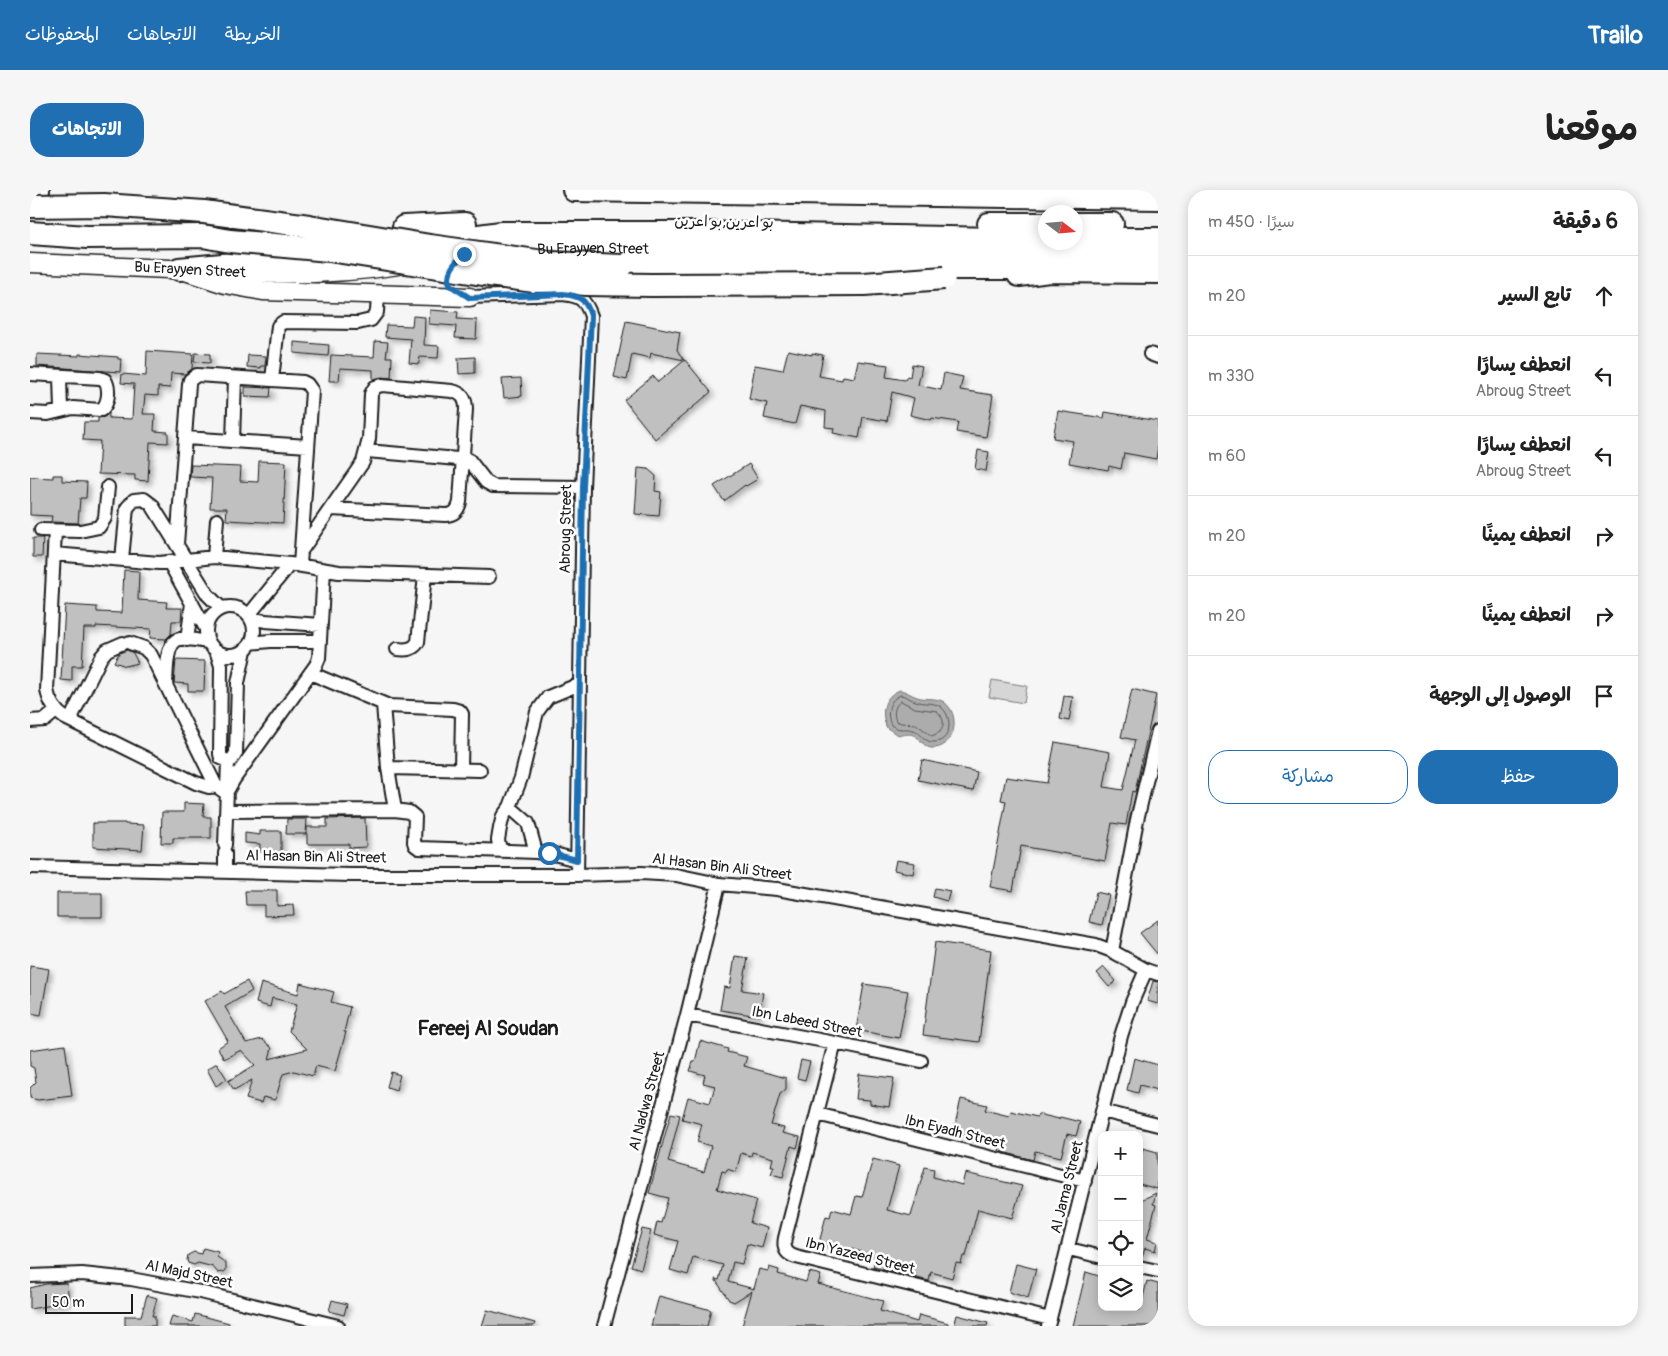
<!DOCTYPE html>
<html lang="ar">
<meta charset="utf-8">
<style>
body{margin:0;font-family:Pangolin,"Playpen Sans Arabic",sans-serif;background:#f6f6f6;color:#222;direction:rtl}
.controls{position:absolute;right:15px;bottom:15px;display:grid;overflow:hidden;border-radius:10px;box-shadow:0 2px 12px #0003}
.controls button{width:45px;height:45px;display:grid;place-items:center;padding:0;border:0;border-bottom:1px solid #e0e0e0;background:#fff;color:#222;font:25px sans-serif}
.compass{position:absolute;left:1008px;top:15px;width:45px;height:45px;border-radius:50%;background:#fff;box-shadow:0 2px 12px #0003;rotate:106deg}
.scale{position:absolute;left:15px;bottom:12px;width:88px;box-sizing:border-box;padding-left:5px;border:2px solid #1c1c1c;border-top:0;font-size:14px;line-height:18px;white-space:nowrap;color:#1c1c1c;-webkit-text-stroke:4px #fff;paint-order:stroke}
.stop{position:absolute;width:15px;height:15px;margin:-11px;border:4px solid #1f6fb2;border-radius:50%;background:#fff}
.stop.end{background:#1f6fb2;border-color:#fff;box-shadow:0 1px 5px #0008}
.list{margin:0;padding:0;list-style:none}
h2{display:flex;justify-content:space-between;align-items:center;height:65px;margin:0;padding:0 20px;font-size:21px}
h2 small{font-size:16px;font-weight:400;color:#767676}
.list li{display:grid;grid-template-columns:32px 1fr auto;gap:15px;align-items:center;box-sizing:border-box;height:80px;padding:0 20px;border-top:1px solid #e0e0e0}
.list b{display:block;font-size:19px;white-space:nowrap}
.list p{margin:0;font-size:16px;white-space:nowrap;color:#767676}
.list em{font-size:16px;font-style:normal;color:#767676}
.actions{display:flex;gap:10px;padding:15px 20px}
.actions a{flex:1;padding:11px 0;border:1px solid #1f6fb2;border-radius:20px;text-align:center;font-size:18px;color:#1f6fb2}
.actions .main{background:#1f6fb2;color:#fff}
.icon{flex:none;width:28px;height:28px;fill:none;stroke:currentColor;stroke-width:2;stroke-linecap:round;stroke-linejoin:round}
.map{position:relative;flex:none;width:1128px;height:1136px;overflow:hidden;direction:ltr;border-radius:20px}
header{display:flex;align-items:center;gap:30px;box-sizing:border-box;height:70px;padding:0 25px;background:#1f6fb2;color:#fff}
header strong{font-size:24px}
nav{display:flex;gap:28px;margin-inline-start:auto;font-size:18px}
.intro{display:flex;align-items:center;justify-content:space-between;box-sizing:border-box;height:120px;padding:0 30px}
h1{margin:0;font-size:35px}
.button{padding:12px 22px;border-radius:20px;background:#1f6fb2;color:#fff;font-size:18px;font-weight:700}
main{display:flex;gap:30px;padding:0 30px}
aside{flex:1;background:#fff;border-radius:20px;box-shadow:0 2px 12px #0003}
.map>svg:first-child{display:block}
</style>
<header>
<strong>Trailo</strong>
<nav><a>الخريطة</a><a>الاتجاهات</a><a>المحفوظات</a></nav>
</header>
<div class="intro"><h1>موقعنا</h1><a class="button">الاتجاهات</a></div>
<main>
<aside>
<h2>6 دقيقة<small>سيرًا · 450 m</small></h2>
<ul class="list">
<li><svg class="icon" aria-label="ahead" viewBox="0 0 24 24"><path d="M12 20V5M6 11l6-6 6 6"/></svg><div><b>تابع السير</b></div><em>20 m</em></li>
<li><svg class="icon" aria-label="left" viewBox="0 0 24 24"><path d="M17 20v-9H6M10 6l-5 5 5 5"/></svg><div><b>انعطف يسارًا</b><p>Abroug Street</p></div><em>330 m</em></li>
<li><svg class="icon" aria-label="left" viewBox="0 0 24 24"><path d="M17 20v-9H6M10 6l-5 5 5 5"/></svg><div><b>انعطف يسارًا</b><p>Abroug Street</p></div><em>60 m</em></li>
<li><svg class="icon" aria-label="right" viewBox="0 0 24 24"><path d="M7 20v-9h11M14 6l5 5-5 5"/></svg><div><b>انعطف يمينًا</b></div><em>20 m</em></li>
<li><svg class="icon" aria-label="right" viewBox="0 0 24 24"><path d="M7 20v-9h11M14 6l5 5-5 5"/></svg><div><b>انعطف يمينًا</b></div><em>20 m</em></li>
<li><svg class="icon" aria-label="arrive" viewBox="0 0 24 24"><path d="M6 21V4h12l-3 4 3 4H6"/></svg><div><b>الوصول إلى الوجهة</b></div></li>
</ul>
<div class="actions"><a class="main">حفظ</a><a>مشاركة</a></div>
</aside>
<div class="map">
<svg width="1128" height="1136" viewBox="0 0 1128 1136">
<defs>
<filter id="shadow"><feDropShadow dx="3.5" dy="3.5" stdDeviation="2.5" flood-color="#0004"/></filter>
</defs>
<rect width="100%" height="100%" fill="#f6f6f6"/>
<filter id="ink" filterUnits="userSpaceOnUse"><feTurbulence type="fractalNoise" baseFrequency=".02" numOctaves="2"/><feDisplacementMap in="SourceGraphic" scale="10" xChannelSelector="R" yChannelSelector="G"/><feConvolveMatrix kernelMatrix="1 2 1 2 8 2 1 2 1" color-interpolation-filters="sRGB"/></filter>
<g filter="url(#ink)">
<path fill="#d6d6d6" stroke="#797979" d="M962,490l35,6 -3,17 -35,-6z"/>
<path fill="#acacac" stroke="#727272" d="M870,500c6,1 11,5 17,7 9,3 19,0 27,5 18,13 11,48 -13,46 -8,-1 -11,-11 -18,-13 -4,-2 -8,0 -12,0 -5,0 -9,-4 -14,-7 -7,-15 -4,-32 13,-38z"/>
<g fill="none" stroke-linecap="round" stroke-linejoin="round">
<path stroke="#565656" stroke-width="1" d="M871,505c6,1 11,6 18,7 7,2 16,0 22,5 13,10 10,36 -8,35 -9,0 -12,-10 -20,-12 -9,-3 -12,2 -22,-5 -5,-11 -3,-26 10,-30z
M871,511l14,7 22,3c7,7 8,13 3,21l-8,4 -16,-12 -15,-1 -5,-2c-3,-7 -2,-16 5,-20z"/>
</g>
<path fill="#c0c0c0" stroke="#1c1c1c" filter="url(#shadow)" d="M400,120l28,2 -1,7 20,1 -1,19 -21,-1 1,-12 -27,-2z
M383,126l12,1 -1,28 15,1 -1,12 -18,-1 -1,7 -10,-1 2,-24 -26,-2 1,-12 26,1z
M596,131l54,11 -3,18 7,10 -33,-7 -1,5 -18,-4 -5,26 -13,-3z
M345,151l13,1 -2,15h6l-1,21 -9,-1 -9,2v-9l-33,-2 -1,13h-10l2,-26 43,2z
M264,152l35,3 -1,11 -34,-3z
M758,160l24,5v-2l11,2 -4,21 23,4 1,-4 11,2 4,-17 30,4 -2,12 19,3 2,-4 3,1 2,-13 10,2 -4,19 23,5 3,-17 19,4 -3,13 33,5 -7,42 -30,-5 2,-10 -26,-4 -1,2 -21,-5 4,-17 -22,-6 -5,29 -24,-4 -4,21 -26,-5 1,-5 -9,-1 1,-16 -26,-5 -5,18 -31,-6 3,-15 -18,-4 6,-34 28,5z
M117,161l46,3 -1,15 -7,5 -14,-1 -1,15 -12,-1v9l-13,-1 -2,19h12l-1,17 14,1v11l-18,-1 -2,39 -13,-1v-5l-37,-1 2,-33 -17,-1 1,-18h14v-4l6,-1 5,-4v5l23,1 2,-35 -13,-1 1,-9 24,2z
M165,163l15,1v9l-16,-1z
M7,164l42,2v-2l39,3v2h3l-1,13 -83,-6z
M218,165l18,1 -1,10h-4v2l-14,-1z
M445,167v16l-16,1 -1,-16z
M655,170l26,32 -56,47 -31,-39 29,-24 5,6z
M491,188l1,18 -18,2 -2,-19z
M215,197l26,1 -1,9 -25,-1z
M1028,221l46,7 1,-6 53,9v25l-2,13 -32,-6 -3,16 -12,-3 -1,4 -39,-7 4,-22 -20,-3z
M948,260l11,2 -3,19 -11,-2z
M229,271l27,1 -3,61 -57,-3 1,-12h-17l2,-30 -22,-1 1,-12 50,2 -1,14 18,1z
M719,274l9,15 -12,7 -1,-1 -21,16 -10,-15z
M608,278l10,1 8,7 -1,15 6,1 -2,24 -24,-2z
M23,285h9v6l25,1 -1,16h-6l-2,25 -27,-1 1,-6 -22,-1v-38l23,1z
M3,348h10l-1,19h-9z
M94,380l15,1 -1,29 29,2 -1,6h16l-1,13h-9l-1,13 -5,5 -16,-1 1,-9 -55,-3v2h-12l-2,38h-10v15l-11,-1 4,-75 32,2v5l25,1z
M97,460l6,3 5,10 -12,3 -12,-4 5,-9z
M146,470l29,1 -1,30h-16v-7l-14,-1z
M1102,499l24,6 -21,97 -3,-1 -6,34 -14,-2 -7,38 -84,-15 -8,45 -23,-4 16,-86 -5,-1 5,-23 41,6 8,-41 55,10 -6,35 19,3 12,-50 -14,-3z
M1034,506l9,1 -4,24 -9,-2z
M892,570l55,12 -4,19 -55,-11z
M154,613l20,1 -1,13h8v21h-38v5h-12l1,-31h22z
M335,628l1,29 -17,1v-4h-42v-17h20v-8z
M257,629h20l-1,15h-20z
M63,633h32v1l19,1 -2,25 -49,-3z
M230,641h21v21h-21v-8l-15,-1v-10l15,2z
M866,670l19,3 -2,11 -19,-4z
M905,698l15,3 -3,10 -14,-4z
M238,700h9v16l16,-1 1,10 -30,1v-11h-18l-1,-14h23z
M1066,702l13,3 -7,30 -13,-3z
M27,703h45v24h-45z
M1128,730v35l-18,-22z
M905,752l56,8 -12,92 -56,-7z
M705,766l13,2 -6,32 21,3 -4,23 -39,-6 4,-23 6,1z
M0,776l19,3 -8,46 -11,-2z
M1074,777l12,14 -7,6 -12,-14z
M217,791l5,10 -27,16 21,36 16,-4 10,9 -3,11 38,-10 -18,-18 8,-27 -25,-6 -2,9 -14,-4 5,-20 37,11 2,-11 15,4 19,5 -3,10 19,5 -6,25h2l-11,39 -19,-5 -3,10 -19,-5 -11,3 -8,26 -12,-3 -2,6 -15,-4 6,-19 -18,10 -6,-9 27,-16 -14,-15 -17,9 -6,-11 10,-7 -23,-40 17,-10 2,3z
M1123,791l5,1v22l-11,-3z
M834,794l44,7 -9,47 -43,-8z
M670,851l28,8 -1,3 20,5 -3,9 42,12v11l-6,5 -9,31 13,3 -2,5 18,4 -3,11 -6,-2 -8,31 -12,-3 3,-8h-3l2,-8 -21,-6 -1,4 -10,-3 -5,19 -9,-3 -1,3 -4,-1 -5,18 39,11 -6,23 17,5 -5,20 -15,-4 -5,20 -9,-2 -5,20 26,7 5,-20 9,2 1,-4 10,3 -1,4 28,8 3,-10 12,3 -3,9 65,17 -3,10 37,11 2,-7 29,8 -1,3h-205l10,-35 -18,11 -5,-2 -14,-21 4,1 4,-15 -30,-8 -5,18 -18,-5 8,-29 -24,-6 3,-13 4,1 7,-25 -19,-5 22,-80 9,2 -12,47 36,10 7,-26 -14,-4 5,-18 -20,-5 6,-22 22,6 5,-17 -12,-3 2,-8 -15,-4 3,-9h2z
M35,855l7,51 -34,4 -8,-2v-10l6,-6 -2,-14 -4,-2v-16z
M1104,868l24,7v25l-18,-5 -2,8 -11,-3z
M771,870l9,2 -5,18 -8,-2z
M187,873l10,16 -11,7 -9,-17z
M361,882l9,3 -4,15 -9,-3z
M829,884l35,4 -5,29 -19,-3v-4l-14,-1z
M931,909l26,6 -2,5 24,6 2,-5 26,6 1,-3 21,5 1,-2 20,5 -4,14 -9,-2 -6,23 -26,-6 -2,9 -34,-9 3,-12 -23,-5 -1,5 -25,-6z
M1113,958l14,4 1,37 -19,-5v-33l3,1z
M843,969l26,7 -12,44 24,6 14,-49 9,2 -1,8 29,8 3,-12 57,13 -10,32 -34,-9 -12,47h-3l-2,8 -5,-1 -4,15 -21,-6 -2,9 -56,-14 3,-11 -32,-9 -1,3 -24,-7 7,-27 4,1 2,-8 19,5 5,-18 6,1z
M1126,1003l-3,11 3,1 -9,34 10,3 -2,9 -10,-3 -3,10 -3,-1v-56z
M612,1039l9,2 -10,38 -10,-3z
M173,1058l15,4 -1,5 9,6v7l-2,2 -6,1 -5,-6 -15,-4 -4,2 -6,-2 -1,-3 1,-5 6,-3 7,2z
M986,1074l20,5 -8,29 -19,-6z
M1056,1082l16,5v30h29l9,3 7,-29 11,3v42h-85z
M37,1093l2,19 -39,7v-21l16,-4z
M117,1105l10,3 -5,18h3v10h-30v-10h16z
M629,1106l52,14 -4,16h-56z
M302,1110l15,4 -3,11 -15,-4z
M457,1120l48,13 -1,3h-52z
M165,1124l34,9 -1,3h-59l3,-10 21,6z
M927,1125l31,8 -1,3h-33z"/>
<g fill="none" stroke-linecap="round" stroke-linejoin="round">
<g stroke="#1c1c1c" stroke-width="16">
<path id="street" d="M440,107l93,-3c17,2 22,5 28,22l-8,171 -6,388
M1120,164l8,3
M0,184l70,4 5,2c5,8 4,24 -4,30l-28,-2 -25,6 -18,-1
M30,186l1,35
M242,190l6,-54 5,-4 75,1 13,-3 6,-8 1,-18
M155,248l123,8
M203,251l2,-63
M337,261l102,9 17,22 7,4 90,1
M11,340l39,1 19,-4 6,-9 3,-31
M25,341l-8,159c2,12 8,21 18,28l131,65 13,4 7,-1 10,7 8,-14 82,-114 3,-7 5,-88
M147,354l12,-160 1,-4 7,-5 106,7 4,2 5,7 -12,174
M271,361l62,-89 6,-23 2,-45 4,-7 7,-2 70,6c10,2 14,8 14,18l-6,93c-2,9 -6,13 -15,13l-114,-6
M24,364l105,9 55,-6 76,7 49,8 150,5
M184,367l3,-37
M92,369l5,-51 7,-8 10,-1 8,6 56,90 13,13
M139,372l36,65
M176 441a24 24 0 1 1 48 0a24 24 0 1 1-48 0Z
M219,425l41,-51
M221,428l14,3 56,4
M157,450l5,-37
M100,453l14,5 7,7 65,131
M220,453l20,-2h50
M367,459c9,1 16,1 21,-7l7,-67
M186,460l5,16 -1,88 1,4 7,3 4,-1 4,-7 2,-70 7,-33
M280,483l79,33 64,3 7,2 2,3 -1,55
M136,495c1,-12 -1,-44 14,-46 9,-1 19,2 28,3
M353,514l5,64 7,42
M40,530l31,-63 6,-7 16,-7
M0,531l15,-1 11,-9
M358,578l92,2
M480,617l18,16 8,29
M197,621l168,-1 14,2 6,5 -1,25 1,3 4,3 117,4 22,3 19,5
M195,655l3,-84
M470,660l-2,-10 2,-12 3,-12 7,-9 11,-29 16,-66 11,-15 32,-13
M0,677l321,8h226l64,-2 35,2 43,9 58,5 319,56 16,6 34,19 12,4
M195,682v-19
M1082,761l25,-131 21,-89
M657,825l148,28 86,18
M805,853l-50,195c-2,10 1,16 11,19l254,62
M1072,921l56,14
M787,924l268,67
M1039,1059l33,8
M1109,1077l19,4
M0,1086l52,-2 49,5 69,13 138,34
M574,1136l83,-311 32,-131
M1018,1136l73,-290 11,-34 14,-32"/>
</g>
<g stroke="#1c1c1c" stroke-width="21">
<g id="secondary">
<path id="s1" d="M484,60l68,-2 576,7"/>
<path d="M0,73l162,7"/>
<path d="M155,81l40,13 38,7 207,6"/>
<path d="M200,82c57,3 113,2 169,-7"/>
</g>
</g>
<g stroke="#1c1c1c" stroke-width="26">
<path id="highway" d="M0,0h8
M544,0l584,8
M959,34h57
M1046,34h36
M374,37l61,-3
M0,43l57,4 116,-1 11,2
M1046,49h82
M397,53l74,-10h195l350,7
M592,76l53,2h336l9,1 14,4
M149,79l149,-14
M989,85l30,-4 109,1"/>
</g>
<use href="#street" stroke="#fff" stroke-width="12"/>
<use href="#secondary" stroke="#fff" stroke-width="18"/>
<use href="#highway" stroke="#fff" stroke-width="22"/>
<g stroke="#1c1c1c" stroke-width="26" stroke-linecap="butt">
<path id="highway-bridge" d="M0,16l74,-1 100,7 105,14 121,20 121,17 71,3
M184,48l16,3 99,9 160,25 45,6 52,3 65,1 213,-1 80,-6"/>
</g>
<use href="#highway-bridge" stroke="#fff" stroke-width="22"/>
</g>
</g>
<g fill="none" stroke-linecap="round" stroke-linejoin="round" filter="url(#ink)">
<path stroke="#1f6fb2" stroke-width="6" d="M434,64c-9,9 -18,17 -14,31l20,13 93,-4c17,2 23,5 28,22l-8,171 -6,373 -28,-7"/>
</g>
<g text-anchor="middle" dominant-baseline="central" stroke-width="5" stroke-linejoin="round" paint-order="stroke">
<g font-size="15" fill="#1c1c1c" stroke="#fff">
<text transform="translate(694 32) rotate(1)">بو اعرين,بو اعرين</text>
<text stroke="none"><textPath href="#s1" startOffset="79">Bu Erayyen Street</textPath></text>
<text transform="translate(160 80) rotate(3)">Bu Erayyen Street</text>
<text transform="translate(536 339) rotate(-89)">Abroug Street</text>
<text transform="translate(286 667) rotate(1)">Al Hasan Bin Ali Street</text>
<text transform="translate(692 677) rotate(7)">Al Hasan Bin Ali Street</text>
<text transform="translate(777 832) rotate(11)">Ibn Labeed Street</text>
<text transform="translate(617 911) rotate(-75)">Al Nadwa Street</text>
<text transform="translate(925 942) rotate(14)">Ibn Eyadh Street</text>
<text transform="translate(1037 997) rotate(-76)">Al Jama Street</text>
<text transform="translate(830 1066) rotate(14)">Ibn Yazeed Street</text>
<text transform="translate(159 1084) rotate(12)">Al Majd Street</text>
</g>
<g font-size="20" font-weight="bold" fill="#1c1c1c" stroke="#fff">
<text x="458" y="838">Fereej Al Soudan</text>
</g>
</g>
</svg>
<div class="controls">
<button>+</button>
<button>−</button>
<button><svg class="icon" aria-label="locate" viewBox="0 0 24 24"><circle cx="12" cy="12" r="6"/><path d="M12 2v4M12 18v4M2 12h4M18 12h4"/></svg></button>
<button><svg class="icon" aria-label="layers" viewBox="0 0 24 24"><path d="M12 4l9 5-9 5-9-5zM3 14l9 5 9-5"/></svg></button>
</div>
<svg class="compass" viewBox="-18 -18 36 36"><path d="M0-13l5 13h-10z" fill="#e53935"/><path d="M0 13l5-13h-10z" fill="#767676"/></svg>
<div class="scale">50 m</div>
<div class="stop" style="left:519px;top:663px"></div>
<div class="stop end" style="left:434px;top:64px"></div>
</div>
</main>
